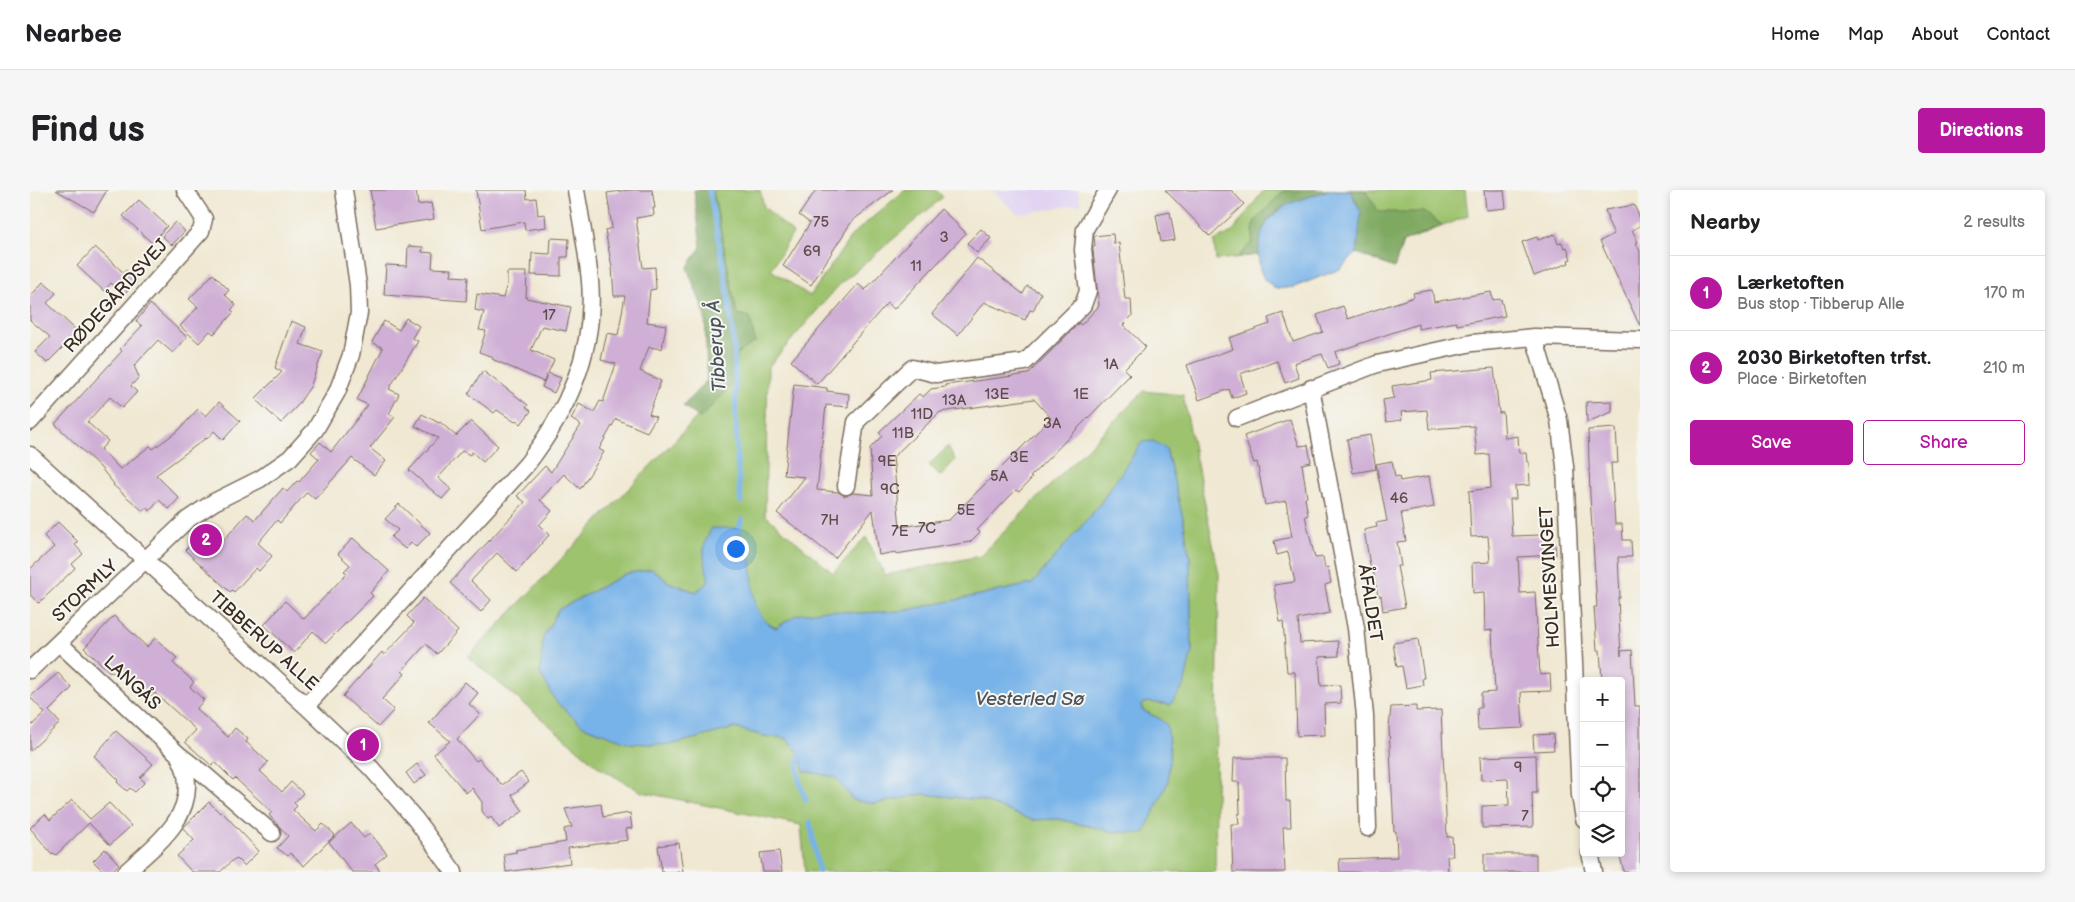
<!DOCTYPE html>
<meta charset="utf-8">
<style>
body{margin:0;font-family:"Balsamiq Sans",sans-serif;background:#f6f6f6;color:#202124}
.controls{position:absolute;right:15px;bottom:15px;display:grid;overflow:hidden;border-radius:5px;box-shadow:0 2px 8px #0003}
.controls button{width:45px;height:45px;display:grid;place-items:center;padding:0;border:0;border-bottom:1px solid #e0e0e0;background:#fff;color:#202124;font:25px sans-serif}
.you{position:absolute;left:705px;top:358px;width:18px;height:18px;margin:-12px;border:4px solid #fff;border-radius:50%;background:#1a73e8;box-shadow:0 0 0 8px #1a73e833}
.badge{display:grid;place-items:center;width:32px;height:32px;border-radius:50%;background:#b5179e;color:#fff;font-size:16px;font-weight:700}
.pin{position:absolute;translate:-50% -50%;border:2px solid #fff;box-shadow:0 1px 5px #0006}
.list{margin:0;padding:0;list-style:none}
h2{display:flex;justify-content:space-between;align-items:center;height:65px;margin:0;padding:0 20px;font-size:21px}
h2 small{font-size:16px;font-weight:400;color:#757577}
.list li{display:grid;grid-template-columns:32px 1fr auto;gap:15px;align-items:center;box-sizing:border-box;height:75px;padding:0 20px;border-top:1px solid #e0e0e0}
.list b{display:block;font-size:19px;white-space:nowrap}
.list p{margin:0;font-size:16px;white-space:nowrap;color:#757577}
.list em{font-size:16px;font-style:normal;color:#757577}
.actions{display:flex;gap:10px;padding:15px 20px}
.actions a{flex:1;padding:11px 0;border:1px solid #b5179e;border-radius:5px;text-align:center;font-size:18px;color:#b5179e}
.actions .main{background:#b5179e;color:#fff}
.icon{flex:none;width:28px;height:28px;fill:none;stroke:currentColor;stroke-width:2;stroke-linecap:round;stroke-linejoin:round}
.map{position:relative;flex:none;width:1610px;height:682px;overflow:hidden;border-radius:5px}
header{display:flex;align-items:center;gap:30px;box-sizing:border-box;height:70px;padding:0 25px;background:#fff;border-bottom:1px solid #e0e0e0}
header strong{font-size:24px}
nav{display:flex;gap:28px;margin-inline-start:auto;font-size:18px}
.intro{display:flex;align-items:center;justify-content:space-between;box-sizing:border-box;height:120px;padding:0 30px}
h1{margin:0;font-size:35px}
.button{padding:12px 22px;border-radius:5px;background:#b5179e;color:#fff;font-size:18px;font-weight:700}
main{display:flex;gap:30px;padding:0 30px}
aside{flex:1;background:#fff;border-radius:5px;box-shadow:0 2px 8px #0003}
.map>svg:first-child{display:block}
</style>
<header>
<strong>Nearbee</strong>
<nav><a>Home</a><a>Map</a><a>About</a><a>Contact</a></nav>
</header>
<div class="intro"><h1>Find us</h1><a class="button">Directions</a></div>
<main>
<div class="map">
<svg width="1610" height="682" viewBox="0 0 1610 682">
<rect width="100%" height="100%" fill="#f6f6f2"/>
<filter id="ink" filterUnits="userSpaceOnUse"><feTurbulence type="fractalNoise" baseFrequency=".02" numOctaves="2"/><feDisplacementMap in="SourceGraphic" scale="10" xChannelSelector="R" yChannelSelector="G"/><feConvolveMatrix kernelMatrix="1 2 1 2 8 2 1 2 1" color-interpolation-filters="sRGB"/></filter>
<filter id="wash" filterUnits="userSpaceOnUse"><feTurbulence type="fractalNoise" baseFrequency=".0096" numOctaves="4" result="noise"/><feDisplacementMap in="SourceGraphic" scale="20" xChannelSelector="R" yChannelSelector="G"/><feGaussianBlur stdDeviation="1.12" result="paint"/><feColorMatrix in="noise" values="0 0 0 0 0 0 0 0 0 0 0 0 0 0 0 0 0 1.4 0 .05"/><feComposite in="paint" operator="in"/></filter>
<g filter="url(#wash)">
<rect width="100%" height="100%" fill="#f0e8d2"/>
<path fill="#e1d4f3" d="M962,0h86l3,14 -63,10z"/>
<path fill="#9dc36e" stroke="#6c7646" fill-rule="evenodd" d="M667,0h63l4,17 29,26 -22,37 39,26 43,-62 52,-44h31l7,7 -103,87 -72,83 -3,148 68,58 33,-36 19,38 95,-19 164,-165 39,4 36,179 -4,298h-410l-4,-47 -159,-33 -42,-24 -132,-111 268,-281zM1112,253l24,6 17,69 7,40 1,60 1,33 -22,54 -21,-3 -7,2v6l18,9 -45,113 -57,-13 -26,1 -52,-20 -57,-6 -49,10 -21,-4 -17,-23 -32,-6 -4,-17 -14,-16 -22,-2 -29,-8 -65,17 -39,-2 -48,-17 -40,-88 15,-28 67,-36 27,-5 18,14 26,9 13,-11v-3l44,22 12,23 11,5 20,-13 29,-4 35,2 43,-2 129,-27 65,-76z
M1234,0h201l3,26 -65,26 -9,26 -37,-15 -17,16 -46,18 -18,2 -12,-10 -6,-24 -42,5 -2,-19 18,-9z
M918,256l7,14 -14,16 -12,-11z"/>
<path fill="#7ea961" stroke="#5c6a40" d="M664,0h19l24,124 13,3 5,25 -18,12 -1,27 -36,37 -17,-12 24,-26 -2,-66 -18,-46 14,-21z
M1260,0h39c-23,8 -59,14 -67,42 -2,7 -3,16 -4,23l-20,2 14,-15 2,-20 27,-29z
M1316,0h19l14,22h45l18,13 -39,17 -9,26 -37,-15 4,-41 -10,-21z"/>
<path fill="#77b2e8" stroke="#596e83" d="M1299,0l21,1 11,21 -4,41 -17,16 -46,18 -18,2 -12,-10 -4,-9 -2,-15 4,-24 8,-13 18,-14z
M1123,251l13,7 17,70 7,40 1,60 1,33 -8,35 -14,19 -21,-3 -7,2v6l18,9 7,6 3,26 -2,31 -24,51 -29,-1 -57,-13 -26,1 -52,-20 -57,-6 -49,10 -21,-4 -18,-23 -31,-6 -4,-17 -14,-16 -22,-2 -29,-8 -65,17 -40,-2 -47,-17 -27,-24 -16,-29 3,-35 15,-28 67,-36 27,-5 18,14 26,9 13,-11c-5,-22 -10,-33 3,-53h26c3,8 8,17 11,25 8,27 -4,60 27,75l20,-13 29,-5 35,3 43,-2 129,-27 65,-76 45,-66z"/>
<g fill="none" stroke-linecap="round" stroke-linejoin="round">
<path stroke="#77b2e8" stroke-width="5" d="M679,0c10,53 21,105 25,159 3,51 0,102 7,153
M708,342l4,-13
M772,558c-7,20 -4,33 4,52
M780,632l9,50"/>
</g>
<g id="blocks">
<path fill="#cfafd5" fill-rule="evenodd" d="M26,0h51l-13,22z
M340,0h46l2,15 13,-2 3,16 -58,9z
M446,0h50l1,9 9,-1 2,17 7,-1 1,13 -21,3 -1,-8 -42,7z
M599,0h23l3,18h-2l1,7 -18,3 7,50 12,-1 1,22 -6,1 -3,32 19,3 -4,24 -13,-2 -9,24 21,10 -12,33 7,3 -9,15 -31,-13 -17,30 5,3 -24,37 -16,-15 -24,26 12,11 -13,14 10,10 -32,37 -20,-19 -26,28 20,19 -10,12 -31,-29 75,-81 -8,-6 28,-30 6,6 30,-47 -10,-6 8,-15 15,8 6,-11 3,1 13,-38 -15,-4 6,-27 11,2 7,-39h-11l-2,-29 -7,-37 7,-2 -5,-35z
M786,0h77l-41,31 -41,64 -28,-19 27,-43 -11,-8z
M1135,0h66l13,14 -34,32z
M1454,0h20l2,18 -20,2z
M109,10l28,26 -15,17 -29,-27z
M1604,15l6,13v8l-8,4 6,12 -2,1 4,8v75l-40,-85 14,-7 -7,-15 1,-1 -3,-8z
M911,19l25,24 -72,76 -7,-6 -70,81 -26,-23 67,-77 7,6z
M1140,22l5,28 -14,2 -5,-27z
M145,32l10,9 -13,14 -10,-9z
M951,39l10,9 -14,15 -10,-10z
M1083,44l1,10 5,-1 6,56h6l1,17 -9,9 23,22 -22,22 6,6 -100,102 2,1 -13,14 -3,-2 -39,40 3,2 -10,10 -74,12v-2l-17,3 -6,-45 -38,48 -58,-45 28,-36 -21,-2 10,-91 33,4v3l22,3 -1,13 -22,-2 -9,85 21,2 7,4 8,-3 20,2 -3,-47 12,-12 -3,-4 40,-38 4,3 8,-8 14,-2v-2l83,-11 51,-51 2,2 18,-19 -6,-56v-4h2l-1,-10zM1004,209l17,19 -102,102 -49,7 -7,-70 47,-45z
M1525,44l3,10 4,-2 2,6 3,-1 4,12 -3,1 1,3 -35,13 -12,-34 15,-5 1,3z
M521,48l18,1 -1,18h-7v19l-30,-1 1,-22 18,1z
M378,56l15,1 -1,5 11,1 -1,15 20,1 -1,7 17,1 -2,24 -82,-6 2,-30 21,1z
M65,57l29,26 2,-3 11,10 -13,15 -13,-12 -7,8 -27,-25z
M947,68l46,36 4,-8 14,7 -8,18 -3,-1 -5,10 -41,-18 -26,33 -26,-21z
M477,82h20l-1,26 45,9 -5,24 -24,-5 -11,24 23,10 -6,13 13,5 -7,15 -12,-6 5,-13 -3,8 -52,-23 1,-2 -14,-5 7,-21 -7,-1 5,-18 -9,-2 2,-16 26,4 4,-14z
M183,84l16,16 -4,5 11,10 -5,5 3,2 -20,22 -4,-3 -11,12 -19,-17 18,-19 -9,-8z
M13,92l13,11 -9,10 31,29 -31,31 -12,-11 15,-15 -20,-17v-23z
M1402,100l2,12 57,-10 2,8 8,-1 4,17 -48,9 -1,-3 -38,7v-5l-83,28 4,12 -11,4 -6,-14 -28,9 5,15 -14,5 -8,-22 -37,13 6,19 -14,5 -3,-9 -30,11 -12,-35 46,-16 -4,-11 41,-14 -2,-6 15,-5 10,29 30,-10 -6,-17 26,-9 5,13 66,-22 -1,-4z
M120,114l37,33 -14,16 -15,-13 -24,26 5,11 -8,9 6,6 -15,16 -12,-11 -23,25 21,19 -7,8 19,20 30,-23 3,3 26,-19 19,-21 8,7 13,-14 21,19 -17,19 -9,-9 -7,8 -1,-1 -50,37 23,23 -10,11 -10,-9 -9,11 -4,-4 -3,4 -30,-26 1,-1 -14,-17 -45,-43 67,-73 -2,-2 22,-23 -6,-5z
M376,128l13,8 -7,12 6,3 -29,48 10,5 -10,20 6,3 -25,31 16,13 -12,14 -22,-17 -37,41 -8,-7 -27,31 -3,-3 -19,23 14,13 -13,15 -3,-3 -22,24 -2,-2 -2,2 -45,-42 18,-18 16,13 28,-31 8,6 28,-32 4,4 10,-11 2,1 20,-23 -8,-7 9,-10 11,10 37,-47 -11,-5 26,-52 -11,-6 12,-21 15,9z
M261,131l15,6 -6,17 23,8 -13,35 -13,19 -16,17 -26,-24 27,-27 -7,-4z
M1464,178l5,45 4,-1 2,26 13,-2 1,17h7l1,9h2l1,23 -15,1 1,13h-6l2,37 30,-1v8l13,-1 1,13 -38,2 2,36 15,-1 5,83 10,-1 1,17 -30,1 2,36 -45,2 -1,-22h4v-15l14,-1 -3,-62 -7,1 -1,-39 -11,1 -1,-30 18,-1 -2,-26 -17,1 -2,-46 22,-3 -2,-34 -12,1 -3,-29 -45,3 -2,-19 -26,2 1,8 -16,2 -3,-22 11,-2 -2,-12 40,-6 -1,-7z
M453,181l45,34 -2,2 5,4 -10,13 -5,-4 -1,2 -18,-12 -3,3 -26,-19z
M1582,211v11l-25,10 -1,-20z
M392,224l17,9 1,-1 16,14 15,-15 27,25 -15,16 -11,-10 -2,3 -8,-4 -24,27 13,11 -9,10 -33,-29 29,-32 -23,-12z
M1260,229l9,27 9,-1 3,17 -9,2 5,33 -2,1 3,17 -3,1 10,42 8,-1 2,11 3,-1 3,16 -6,2 5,28 -32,6 2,24 38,-2 1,15 -20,1 2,29 19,-1 1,18 -17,1 1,31 -28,1 -2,-64h-8l-4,-51 -3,1 -6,-37 21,-3 -7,-30 -11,3 -3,-14 18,-4 -6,-36 -21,4 -8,-43 -3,1 -10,-27z
M1586,238l2,35h-7l4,61h7l1,16h8l1,17h-14l2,41h-2l3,58v-5l11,-1 3,56h5v166h-16l-5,-19h2v-172h-19l-2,-31h-3l-3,-43h3l-7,-111 -2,-66z
M1340,245l6,34 -23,4 -6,-34z
M1362,271l3,16 4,-1 1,5 29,-5 5,31 -33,6 5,28 -9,1 4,24h-4l8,41 -22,4 -2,-15h-3l-5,-26 -2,1 -7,-41 13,-3 -1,-4 11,-2 -11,-57z
M369,314l31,29 -14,14 -5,-4 -6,6 -14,-12 7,-7 -13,-11z
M28,332l20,20 -3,3 8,9 -11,10 3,4 -36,35 -9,-8v-26l24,-22 -10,-11z
M323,348l36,33 -19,22 3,3 -47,47 -13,-12 -19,22 -30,-28 21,-24 19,18 43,-46 -3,-2 6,-6 -12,-11z
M393,408l35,33 -21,23 -11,-10 -24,27 3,3 -23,25 12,11 -16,17 -35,-31 39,-44 2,3 30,-32 -7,-7z
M84,426l33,31 8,-9 22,20 -4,5 21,19 -4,5 14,13 -8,9 32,28 7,-9 13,11 -2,3 22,20 -8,9 22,21 9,-10 12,11 -9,10 3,3 -4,4 23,21 7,-7 12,11 -31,31 -14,-13 -2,3 -11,-8 11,-12 -19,-21 3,-3 -37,-34 -2,2 -18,-18 -3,4 -27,-24 11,-12 -41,-37 -3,3 -34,-28 -4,5 -5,-2 -25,-23z
M1388,449l6,39h-2l1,7 -17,3 -4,-22 -5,1 -4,-24z
M28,483l14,15 -23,23 11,12 -30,28v-24l15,-14 -15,-16z
M435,492l13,11 -9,11 11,10 -23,25 19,22 3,-2 23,26 19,-13 8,10 -17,13 11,16 -24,17 -8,-11 -3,2 -6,-8v-9l-10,-14 -6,5 -32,-39 16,-13 -21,-18z
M1386,516v5l25,-1 6,127h5l1,19h-6l1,16h-108l-1,-13 58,-2 -1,-26h-2l-5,-103 2,-21z
M86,541l37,33 -13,14 5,4 -10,10 -5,-4 -3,3 -10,-9 2,-2 -25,-24z
M1523,544l1,16 -20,1 -1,-16z
M1506,565l1,38h-5l1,34 -51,1v-22l27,-1 -1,-26 -27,1 -1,-23z
M1204,568h51l1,43h4l1,26h-8l2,45h-52l-2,-48h8l-1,-10h2l-1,-32h-6z
M387,574l9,11 -12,9 -8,-11z
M42,610l18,19 19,-16 22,23 -21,19 -21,-22 -33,32 -2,-2 -2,1 -22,-26 15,-14 5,6z
M179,612l11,11 2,-1 37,39 -15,15 -7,-7 -1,1 -2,-1 -14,13h-28l-15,-16 17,-16 -11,-12z
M571,614l2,13 27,-4 2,15 -6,1 2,11 -60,8 2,15 -64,9 -2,-18 13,-2 -2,-2 51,-8 -2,-13 8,-2 -7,-18z
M321,633l13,15 6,-5 17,21 -12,10 6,8h-29l-23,-30z
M649,653l4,29h-21l-4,-26z
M75,659l14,15 -8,8h-7l-11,-11z
M749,661l3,21h-19l-3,-19z
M1454,664h52v18h-52z"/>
</g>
</g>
<g filter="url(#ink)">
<use href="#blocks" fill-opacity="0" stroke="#7a6c5d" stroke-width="1"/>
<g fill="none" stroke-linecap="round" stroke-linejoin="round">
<g stroke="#7a6c5d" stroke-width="19">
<path id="minor" d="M1504,147l25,83 6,46 15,329 4,24
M1281,198l45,240 9,88 3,112
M1207,228l140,-54 95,-21 62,-6 106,3
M0,232l171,-191 3,-12 -19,-29
M0,265l276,251 65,62 45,52 38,52
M816,296l10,-64 56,-54 24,6 89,-12 58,-57 5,-14 -5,-41 2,-21 23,-39
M29,453l119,111c3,6 7,14 8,21 8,44 -32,71 -60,97
M0,480l157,-150 27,-18 46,-23 30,-21 25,-28 22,-38 14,-37 8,-42 -1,-28 -14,-95
M276,516l221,-242c40,-52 69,-115 63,-183 -3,-31 -9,-61 -14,-91
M148,564l27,21 67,58
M1560,663l4,19"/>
</g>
<use href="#minor" stroke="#fff" stroke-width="16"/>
</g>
</g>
<g text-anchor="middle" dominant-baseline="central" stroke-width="4" stroke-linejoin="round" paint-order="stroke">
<g font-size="15" fill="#604b4c">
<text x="791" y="32">75</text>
<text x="914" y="47">3</text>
<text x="782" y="61">69</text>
<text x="886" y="76">11</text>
<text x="519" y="125">17</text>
<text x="1081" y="174">1A</text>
<text x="967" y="204">13E</text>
<text x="1051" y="204">1E</text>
<text x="924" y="210">13A</text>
<text x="892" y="224">11D</text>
<text x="1022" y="233">3A</text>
<text x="873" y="243">11B</text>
<text x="989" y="267">3E</text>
<text x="857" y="271">9E</text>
<text x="969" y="286">5A</text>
<text x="860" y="299">9C</text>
<text x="1369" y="308">46</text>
<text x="936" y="320">5E</text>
<text x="800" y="330">7H</text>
<text x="897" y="338">7C</text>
<text x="870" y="341">7E</text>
<text x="1488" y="577">9</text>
<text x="1495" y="626">7</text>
</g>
<g font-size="18" fill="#3b2a1e" stroke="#f6f6f2">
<text transform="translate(86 106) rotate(-48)">RØDEGÅRDSVEJ</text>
<text transform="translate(1520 387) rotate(-93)">HOLMESVINGET</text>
<text transform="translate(55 401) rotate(-43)">STORMLY</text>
<text transform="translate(1340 413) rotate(81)">ÅFALDET</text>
<text transform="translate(234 451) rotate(42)">TIBBERUP ALLE</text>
<text transform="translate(102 493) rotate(43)">LANGÅS</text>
</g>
<g font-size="19" font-style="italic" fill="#4d535b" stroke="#f6f6f2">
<text transform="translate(687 156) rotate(-94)">Tibberup Å</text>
<text x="1000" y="509">Vesterled Sø</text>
</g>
</g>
</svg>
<div class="controls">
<button>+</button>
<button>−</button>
<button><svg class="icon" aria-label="locate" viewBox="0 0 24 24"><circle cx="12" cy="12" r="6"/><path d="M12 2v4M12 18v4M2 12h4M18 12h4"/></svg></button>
<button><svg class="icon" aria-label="layers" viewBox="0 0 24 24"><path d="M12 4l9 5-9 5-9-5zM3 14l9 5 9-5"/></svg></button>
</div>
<div class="you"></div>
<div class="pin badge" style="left:333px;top:555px">1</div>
<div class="pin badge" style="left:176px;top:350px">2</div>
</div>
<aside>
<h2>Nearby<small>2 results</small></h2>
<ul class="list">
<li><span class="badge">1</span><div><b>Lærketoften</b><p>Bus stop · Tibberup Alle</p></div><em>170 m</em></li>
<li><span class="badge">2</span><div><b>2030 Birketoften trfst.</b><p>Place · Birketoften</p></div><em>210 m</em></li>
</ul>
<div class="actions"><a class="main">Save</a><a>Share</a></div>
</aside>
</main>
